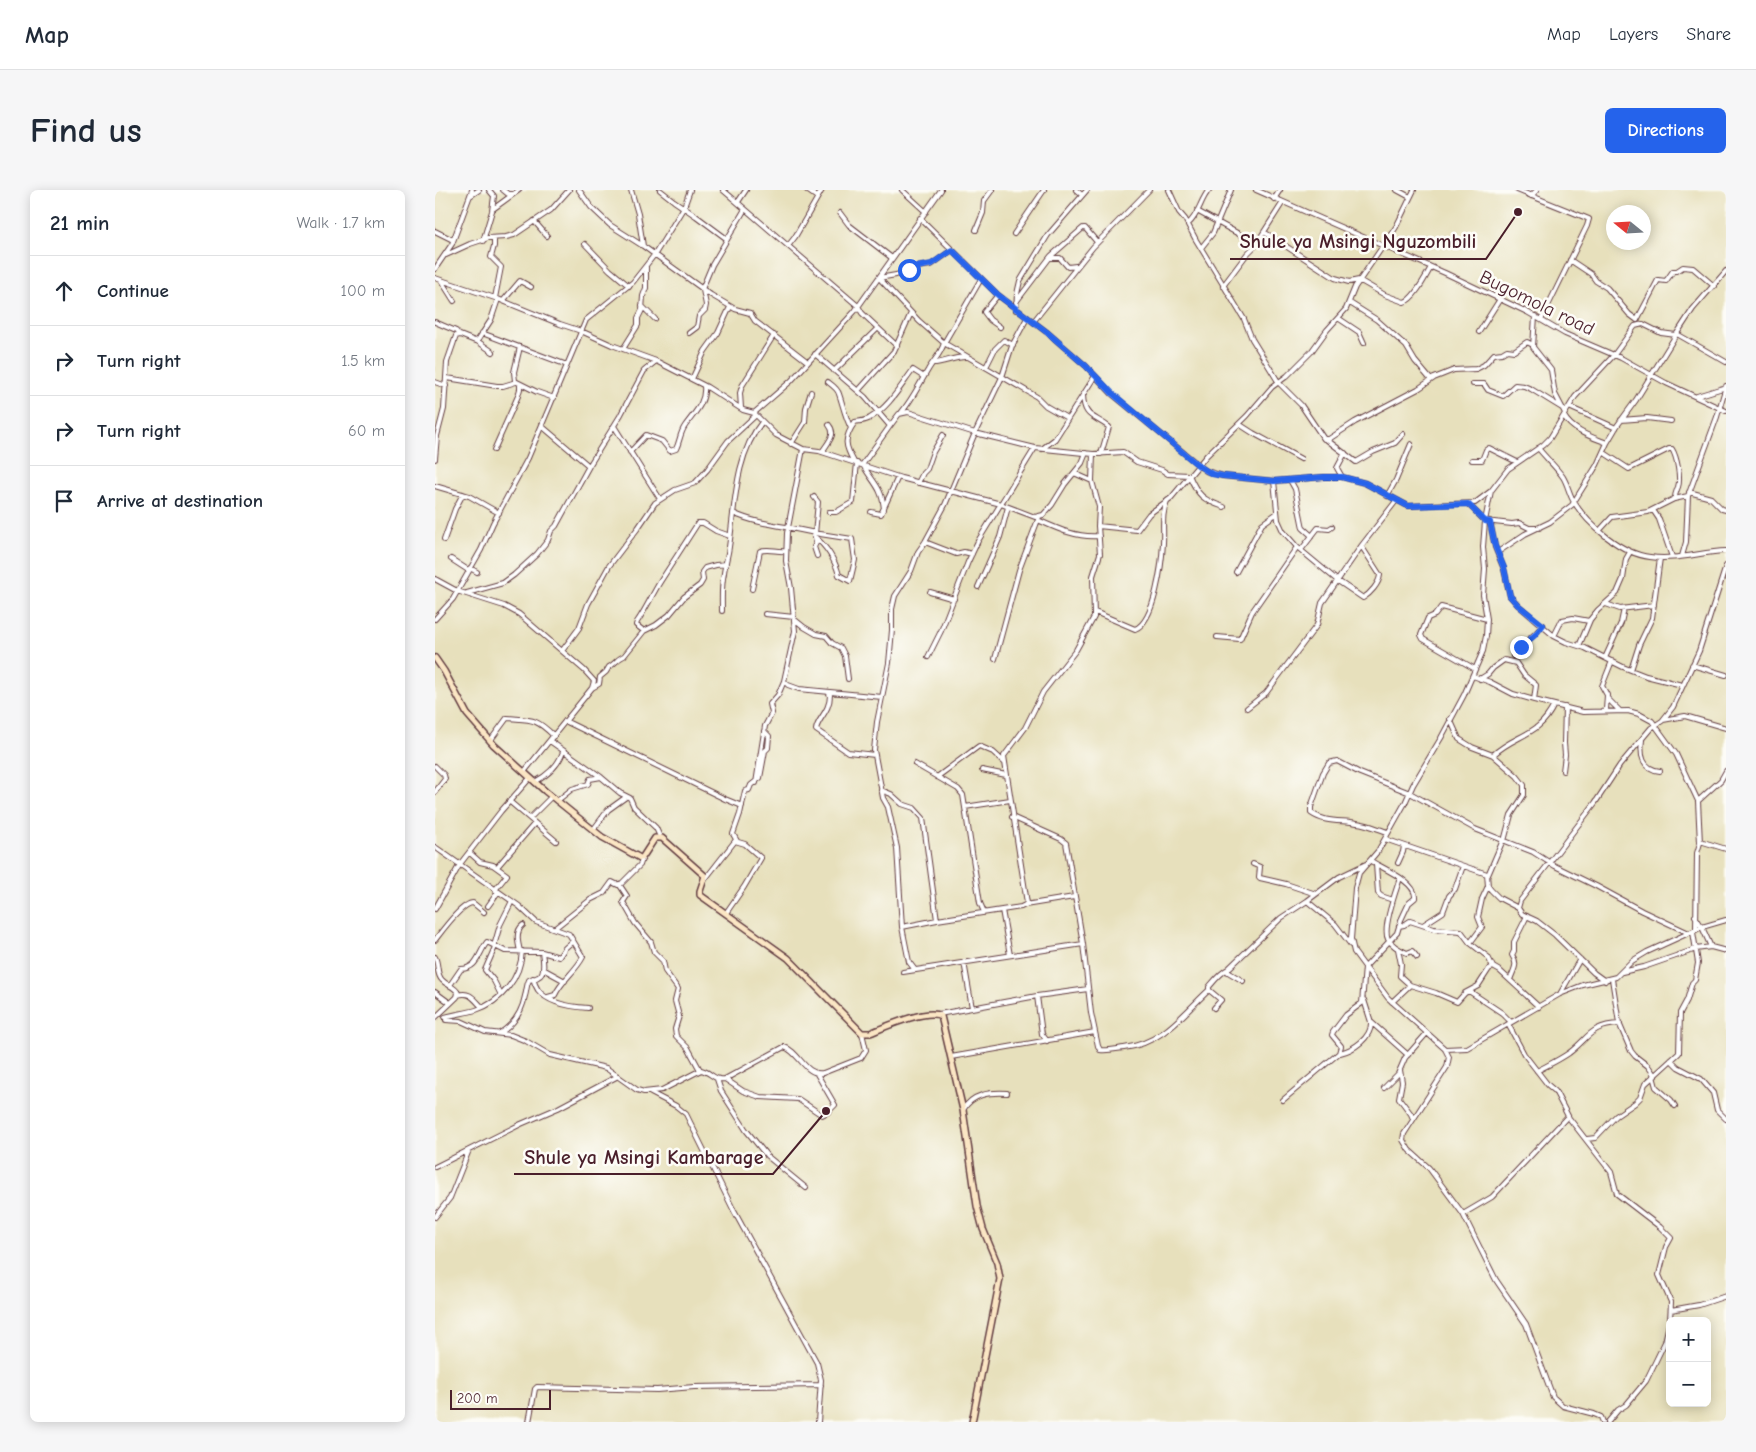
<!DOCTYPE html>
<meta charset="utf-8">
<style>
body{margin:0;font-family:"Comic Neue",sans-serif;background:#f6f6f7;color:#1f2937}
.controls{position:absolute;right:15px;bottom:15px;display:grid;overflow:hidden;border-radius:8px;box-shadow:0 2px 12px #0003}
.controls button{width:45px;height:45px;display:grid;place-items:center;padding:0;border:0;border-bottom:1px solid #e0e1e3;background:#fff;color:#1f2937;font:25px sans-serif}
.compass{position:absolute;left:1171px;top:15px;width:45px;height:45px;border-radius:50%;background:#fff;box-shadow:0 2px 12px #0003;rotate:288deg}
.scale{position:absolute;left:15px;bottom:12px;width:101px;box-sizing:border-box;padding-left:5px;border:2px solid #4a1f2b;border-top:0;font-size:14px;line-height:18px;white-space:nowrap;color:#4a1f2b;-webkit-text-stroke:4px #fdfcf7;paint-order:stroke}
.stop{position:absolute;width:15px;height:15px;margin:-11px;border:4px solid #2563eb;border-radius:50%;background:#fff}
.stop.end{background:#2563eb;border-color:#fff;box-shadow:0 1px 5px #0008}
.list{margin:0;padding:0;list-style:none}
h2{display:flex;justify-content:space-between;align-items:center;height:65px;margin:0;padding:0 20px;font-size:21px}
h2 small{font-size:16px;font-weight:400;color:#747a83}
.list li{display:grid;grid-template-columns:32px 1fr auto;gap:15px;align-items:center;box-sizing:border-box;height:70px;padding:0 20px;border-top:1px solid #e0e1e3}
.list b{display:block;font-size:19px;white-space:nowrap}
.list em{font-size:16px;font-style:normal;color:#747a83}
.icon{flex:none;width:28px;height:28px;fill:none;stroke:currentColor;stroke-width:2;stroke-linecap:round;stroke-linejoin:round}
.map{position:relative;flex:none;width:1291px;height:1232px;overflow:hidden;border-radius:8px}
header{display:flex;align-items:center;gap:30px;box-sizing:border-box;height:70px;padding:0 25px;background:#fff;border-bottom:1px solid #e0e1e3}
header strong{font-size:24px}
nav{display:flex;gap:28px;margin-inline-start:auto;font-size:18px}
.intro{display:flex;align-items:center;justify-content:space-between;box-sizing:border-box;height:120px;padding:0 30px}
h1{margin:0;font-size:35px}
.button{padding:12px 22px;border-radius:8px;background:#2563eb;color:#fff;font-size:18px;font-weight:700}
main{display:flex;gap:30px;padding:0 30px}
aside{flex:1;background:#fff;border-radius:8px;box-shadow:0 2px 12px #0003}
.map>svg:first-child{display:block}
</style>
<header>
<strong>Map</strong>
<nav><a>Map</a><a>Layers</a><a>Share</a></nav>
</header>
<div class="intro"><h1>Find us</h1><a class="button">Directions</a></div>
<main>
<aside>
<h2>21 min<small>Walk · 1.7 km</small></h2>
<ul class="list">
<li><svg class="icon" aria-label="ahead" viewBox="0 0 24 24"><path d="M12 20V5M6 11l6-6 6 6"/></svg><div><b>Continue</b></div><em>100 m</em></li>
<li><svg class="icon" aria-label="right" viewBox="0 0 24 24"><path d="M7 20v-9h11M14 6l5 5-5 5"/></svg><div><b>Turn right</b></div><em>1.5 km</em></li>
<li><svg class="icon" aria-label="right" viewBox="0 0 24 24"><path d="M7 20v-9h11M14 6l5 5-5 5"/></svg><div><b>Turn right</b></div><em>60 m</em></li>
<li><svg class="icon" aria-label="arrive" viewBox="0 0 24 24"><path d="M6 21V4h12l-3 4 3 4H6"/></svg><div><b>Arrive at destination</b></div></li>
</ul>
</aside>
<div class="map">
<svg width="1291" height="1232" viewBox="0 0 1291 1232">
<rect width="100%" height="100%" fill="#fdfcf7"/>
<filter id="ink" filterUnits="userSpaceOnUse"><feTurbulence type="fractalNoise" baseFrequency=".02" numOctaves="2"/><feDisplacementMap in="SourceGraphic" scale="10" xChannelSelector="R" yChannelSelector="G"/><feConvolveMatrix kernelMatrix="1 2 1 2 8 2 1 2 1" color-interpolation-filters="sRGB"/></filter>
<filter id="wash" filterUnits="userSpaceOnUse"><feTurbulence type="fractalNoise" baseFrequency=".0096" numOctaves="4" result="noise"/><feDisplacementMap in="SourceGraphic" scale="20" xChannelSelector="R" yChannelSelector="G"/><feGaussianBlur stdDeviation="1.12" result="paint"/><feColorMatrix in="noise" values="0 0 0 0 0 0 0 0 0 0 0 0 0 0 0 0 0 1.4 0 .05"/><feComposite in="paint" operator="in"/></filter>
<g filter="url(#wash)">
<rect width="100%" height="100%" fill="#e7e0bc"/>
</g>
<g filter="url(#ink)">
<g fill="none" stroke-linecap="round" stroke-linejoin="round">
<g stroke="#623c41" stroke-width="6">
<path id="street" d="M68,0l5,4h5
M144,0l12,17 19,18 33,21 68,49 24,14 15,4 5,8 53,41
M196,0l7,24 5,32
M225,0l14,11 22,15 31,23
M288,0l135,116 4,7 35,33
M372,0l10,7
M467,0l24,22
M641,0l6,5
M734,0l10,22 6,7 11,21 48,79 8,20 27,44 22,22 23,34h5l26,-17 63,-33 16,-11 20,-8 22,-1 8,-4 10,-11 8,-1 5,-3 7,1 13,-9 6,3
M821,0l189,83 82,39 38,22 56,24 45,25 60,28
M962,0l13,7
M1082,0l72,29 -2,7 -46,94
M35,6l9,-6
M1096,6l6,-6
M839,9l6,-9
M303,12l8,-12
M58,19l26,-19
M762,21l60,33
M405,23l9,12 43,33
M485,28l78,77 50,38 38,33 26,28 94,77 17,5 51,5 50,-4h18l23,6 43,23 67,-3 16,-12 17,-22 35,-24 7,-7 25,-41 39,-42 21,-29 8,-2 18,9 15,2 17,-26 33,-38
M99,31l13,15
M753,34c11,-9 12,-24 21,-34
M541,40l7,-17 1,-12 8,-11
M0,41l18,9
M829,42l71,46 14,4 10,-2 26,15 19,7c10,-2 22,-26 27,-35
M579,44l30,-44
M59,48v8l-3,11 10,10 -6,31
M48,51l9,-30 2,-15 -5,-6
M150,54l25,26 19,16
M353,56l7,-9 27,-47
M766,58l12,-15 18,-43
M11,65l24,-11 18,-6 18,-1 8,-2 37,-25 18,-20
M615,68h10l8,9 8,-1
M1135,70l21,14 5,7 11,7 22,26 8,6
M0,79l17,-25 20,-54
M0,88l63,21 62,25 21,7 31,14 44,16 51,26 36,23 11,3 37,-32 64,-70 86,-121
M444,88l40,43 25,22 93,54 9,9 21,12
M444,88l17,-3 21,-8 14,-2 21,-15
M7,92l12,19
M788,96l24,-32 8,-8 28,-44
M267,99l10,-24 33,-56
M563,105l-14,17 6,8 10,7
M68,111l17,-20 11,6
M581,112l35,-46 32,-28h2l12,14
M915,113l27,17 29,26 9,15 16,19
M207,116l13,13
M581,120l1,-16 3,-13 28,-46 39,-45
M1100,126l-2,31 18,23 4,24 10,19
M903,128l21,14 5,11
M1202,130l21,-40 8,1 7,-10h4l6,-4 10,1 21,18
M0,132l21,9 3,4
M598,132l60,-75 56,-57
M1044,142l21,-33
M47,143l85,32
M254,143l8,-6 2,-11 6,-6 1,-5 -3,-15
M1242,144l49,28
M42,151l16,11
M85,157l-6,25 1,9 22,11 17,6
M188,159l15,-24v-7l4,-8 1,-14 3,-8v-21
M380,164l50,43 25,29
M498,173c12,0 22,-7 35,-6
M551,177l9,-18 9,-9 9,5
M399,181l43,-42
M12,188l50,8h6l13,-4
M257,189l13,-28 13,-18 12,-26
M0,192l11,4
M393,192c4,3 10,7 11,12 4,11 6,23 12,34
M1038,194h11l4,6 15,6 12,-11 9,1 7,3 31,19
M423,201l36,-40 17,-38
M648,205c1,23 10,20 26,32l-8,27
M1262,206l29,-9
M1134,217l47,21
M306,218l-1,-15 2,-7 32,-51
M319,223l22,22 27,14 16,2 82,27 100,26 34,13 8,-2 9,-10 13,-21 17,-21 4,-10
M466,223c11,-13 18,-28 27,-43 5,-9 13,-16 16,-27l37,-64
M1129,226c8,15 28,21 43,27
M1186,230l26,-2 24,3
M804,234l14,9 48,26
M179,236l46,73
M108,237l46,39
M892,250l29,22 17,-10 22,-9 8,-9
M356,254l14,-22 1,-14 5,-16
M1103,258c8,10 18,19 25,29 5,8 6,17 11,25 14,23 48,52 76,55 24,4 51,-5 76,-6
M368,259l-16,84 -1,28 5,27 4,43 -11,50 4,4 11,4 83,8
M607,259l13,-10 40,-63
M59,260l24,-54 2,-7v-5
M195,262l16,-17 16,6 8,10 6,-2c4,-8 4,-16 9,-23 9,-13 21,-23 19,-40
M387,262c6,-10 15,-17 7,-27
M1168,262l26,17 40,-20h3c5,8 9,29 6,38 -2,5 -3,6 -3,12
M0,269l2,-23 7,-27 3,-47 9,-26 4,-1 15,6 3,-1 13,-20 7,-21
M1037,270h10l4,-10 3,-2 28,14
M419,272c-9,-16 -11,-23 1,-40 5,-1 11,-1 15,-4 19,-11 30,-31 43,-48l11,7
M427,275l28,-39 9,-12 9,-2 67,21 60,15 58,6 30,-2 14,10 25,8 6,4 21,1c9,21 14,25 35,32
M428,275c10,18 19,22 21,44
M639,283l18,8
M907,287l-5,-9 8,-15
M855,290l5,9 8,39 9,8
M483,293l5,-10 4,-4 6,-17 10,-17
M0,296l34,10 30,17
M1056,301l-6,30 -2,26 2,22 -2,26 4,24 -1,17 -3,15 -19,44 -23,43 -28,47 -8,18 -27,48 -19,22 -4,15 -4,51 3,13 34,46 57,51 4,8 -2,10 -43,67 -1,6 6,10 20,18 34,46 33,66 30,44 27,73 10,9 31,8 7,3 2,5
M1254,302l22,6 11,11 4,1
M952,306l9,-16 15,-36
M379,307l4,5 -3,32
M1033,314l17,17 27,3 7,-1 10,5h10
M1218,320l6,9 13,38
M394,322h7l17,-10 4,-39
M436,322l10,2 17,-37
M298,323c17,8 35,11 53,14 22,5 44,9 66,12l3,21 -5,21 -11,-6c-4,-15 -13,-29 -25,-39
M603,330c20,9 39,18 61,16
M1055,331l5,26 9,22 6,27 8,9 36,31 12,6 19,6 38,19 23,9 36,9
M663,336l39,4 12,-16 22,-16 36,-43 40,-39 25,-29 15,-11 24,-24 16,-22 19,-21 9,-22 41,-60 18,-37
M1165,340l12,-13 36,-5 26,-13 14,-3
M380,347l1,6 -2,4 3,9
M9,350l11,-31 8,-15
M490,352l31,12 8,-2 8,2
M862,357l41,34 25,17c7,-4 16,-14 17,-23l-18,-28
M866,360l17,-22 11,1 3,-2
M1063,362l27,-18 25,-12 22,-17 25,-40 10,-22 10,-17 19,-26 40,-65
M1247,366l4,-14 2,-46 29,-79 9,-31
M16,369l17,11
M35,378l7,4
M801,382l26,-48 14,-10
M0,389l22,12 47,15 15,8 65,56 10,11 -2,7 -68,84
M543,397l22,-50 8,-30
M317,399l8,-38c8,-3 17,1 26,0
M495,402l24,7
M32,403l36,-10 11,-8 23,-21 11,-14 3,-9 5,-5 33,-60 31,-50 24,-45 12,-10
M1171,414l14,5 34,-4
M287,421c0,-13 -1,-25 2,-38 1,-9 4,-18 5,-26 6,-41 6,-92 33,-125
M660,422l40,17c20,-7 27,-67 28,-86 1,-15 -2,-28 4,-42
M330,424l29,3
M0,429l18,-20 28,-49 12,-27 35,-65 58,-138 47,-38 22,-28 13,-21 16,-26 6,-17
M359,429l10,8 12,7 10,2 6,7 9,5 4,8 3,23
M209,441l-8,-6 1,-3c9,-13 15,-27 23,-40 13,-20 25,-39 38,-59h5l13,8 14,5
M1119,446l8,-16 11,-2 16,3 9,-11 19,-17 6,-14 3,-20 4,-7
M782,447l23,2 12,-27 45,-65 -14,-16 -5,-11 -4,-39
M1144,456l11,-26
M127,461l17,-23 9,-24 21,-38 29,-38 17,-25 20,-13 20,-7 12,-13 21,-29 28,-26
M1078,466c7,-11 21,-19 30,-31
M493,467l13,-26 27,-69 10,-21 57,-93
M1170,468l16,-35 3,-14
M560,469l24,-89 20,-53
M1257,475l34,10
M1040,479l-52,-30 -2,-4 7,-17 7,-3 6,-8 46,12
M1196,480l8,-25 13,-27 8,-60
M1038,486l17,6 23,12 21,6 49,12 45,-1 11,3 13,7 24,33 22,47 2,42 -3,10 -1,77
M1045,489l8,-5 5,-6 11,-8 12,3 8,12 12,10 -2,15
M157,498l7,-4 1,-7 6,-5 3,-5c6,-3 9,-9 15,-11l20,-25 12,-6 13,-10 15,-18 16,-12 3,-5 -1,-8 3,-4 11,-3 10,-1
M393,502l2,3c0,17 -13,24 -14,35l32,22 27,3
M1172,508l12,12
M812,518l19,-15 51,-68 5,-22 40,-58 34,-44
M1171,520l1,-15 -5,-9 10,-25
M1015,529l9,20 13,8 21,8 24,21 7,9v10l-13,20 -7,26
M1228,530l22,-4 41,12
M130,531l160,78 17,7
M1207,550c-2,15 0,29 18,31
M55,551l17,-23c24,2 28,-1 47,18
M115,551l51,36 19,16 10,5 4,9 22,21 4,9
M1058,565c22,-21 46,-18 61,-50
M480,574l43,25 5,6 17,108 4,9
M0,576l9,9 1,4 -10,13
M547,580l24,5
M1128,581l2,-16 -1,-12 1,-36
M502,587l42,-31 14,6 12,11
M100,592c13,-7 23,-16 28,-30
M321,593l9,-57 7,-13 -2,-9 8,-9 6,-14
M446,600l10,4 11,10 12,4 9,10 14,102
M74,611l47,40
M122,611l15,-12 16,-5 2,-5 11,-2
M1263,611l23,-21 5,-9
M530,617l45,-7
M577,627l49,22 5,4 17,101 8,69 7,33 2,4c8,1 16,-1 24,-2 39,-5 58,-33 85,-58
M95,628l22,-22
M158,640l15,-20 18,-13
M953,642c-10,-3 -21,-8 -31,-9 -16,-3 -32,0 -46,-10v-6l12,-34 6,-10 8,-2 23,12 50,20 65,36 58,23 22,14 41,20 46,25 47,22
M950,649l102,35 1,12 3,4 8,8 19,10 4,6 15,7 18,14 39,38 11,8
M302,651l-4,-7 7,-20 5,-23 4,-1 2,-5 9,-7 5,-27 3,-3 1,-12 -5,-5
M1265,651l26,8
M0,657l84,59 17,16 33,12 14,23c-7,14 -22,24 -28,38l-7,2
M35,663l10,9 13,3 14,10 -12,15
M963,673l5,-11 1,-6
M818,674l7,3 -1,10 1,1 26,6 30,10
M941,674l2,29 3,3 12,4
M62,677l38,-44
M1053,685l15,-35
M271,688l29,-37 10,3 16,14 -17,29 -18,26
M965,688c-4,13 -18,50 -12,61 4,7 12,11 19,14l5,-2 5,6
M184,694l8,12 -4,6 12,21 16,19 3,10 9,9 2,10 13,18 -3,12 4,15 -4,13 1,7 12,12 12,22
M872,711l28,23 16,21
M590,715l49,-8
M53,716l10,-14
M1083,718l2,-7 75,-98 25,-38 31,-37 11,-7 11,-14 26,-56 27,-85
M0,719l25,-45 41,-53 29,-33
M567,720l8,45
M1260,726l7,11
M988,735l20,-13 6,-16 6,-7 8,-23
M964,736l5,-1 6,-4 24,8 27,2 9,12 18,14 5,10
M467,737l35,-7 84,-13 4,-2 2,-2 -23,-147 21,-28 18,-36 33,-42 18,-33 -1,-41 7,-22 -2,-28 1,-19 -7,-26 1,-27
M1267,737l9,20 15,4
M120,738l35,-28 14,-7 8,-11 6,3 4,-2 18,-18 2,-6
M0,750c7,-9 27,-37 38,-37l11,9
M1035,753l12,-16 -4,-10 4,-18 6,-13
M59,756l6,-21 12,-24
M60,757l-10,23 9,11 7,14
M963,759l3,15 -1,12 10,9
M85,761c-2,-8 -5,-20 3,-26
M0,767c4,8 1,17 7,23 5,6 13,6 16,13l-1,4 -22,21
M529,772l8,46
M108,779l22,12
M480,780l-6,-8 -7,-35 -5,-79 -9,-41 -5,-9 -9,-48 3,-28 12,-59 3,-33v-21l3,-13 16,-25 7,-19 7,-10 20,-37 30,-72 27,-56 10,-31 15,-28
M468,782l180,-28
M1187,782l22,-5 52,-18 15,-2
M98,788c1,4 3,9 5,12 10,13 34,17 50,18
M1177,789l7,44 12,28 4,5 13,10 7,10
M1075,790c3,-10 9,-15 2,-25l2,-4v-9l13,-26
M808,791l-15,-9v-3l53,-51 26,-17 32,-24 27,-13
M15,795l11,-16c17,-1 17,-15 26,-27l18,9 37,1 17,5 6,-9 8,-7
M1034,801l33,22 9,9
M0,802l15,11
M1125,804l20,-35
M23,805c12,-4 16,4 24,12
M602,806l5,38 5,7
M929,810l7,22 37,33
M957,812l18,-17 26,8 21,9 8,-9 13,-7 11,-17 4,-2 7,4 39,36
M779,818l7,-8 -12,-10v-3c5,-6 12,-15 19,-18
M504,824l98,-18 51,-7
M10,827c10,-3 21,-4 31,-7 25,-8 45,-32 46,-59
M11,830l15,1 24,11 26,3 15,6 24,14 56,13 31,22 7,2 18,-2 39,-20c10,2 13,11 24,9l59,-32c15,4 21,29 39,26l38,-15 5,-8 -4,-17
M1073,834l16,30 24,31 7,6 14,27 42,54 6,22 43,33 11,11 -5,9 -7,28 12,27 -1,18 -5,22 -19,39 -20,24 -8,5 -10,12
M65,843c13,-8 22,-21 25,-37 2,-6 1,-10 4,-16 3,-1 6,-1 9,-3 8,-3 5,-18 4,-25
M1010,859l22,-1 93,-54 23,-9 33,-8 16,-16 15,-9 55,-25 24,-7
M905,863c13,-3 32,-15 31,-31
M516,867l144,-25
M1236,870l7,7 23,12 12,14 4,17 9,9
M965,880l2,12 -3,16 12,16 2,5
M1102,881c11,-6 22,-11 32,-18 20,-15 21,-28 51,-29
M1218,886l3,11 15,13 4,6
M282,889l4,12 25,39 21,26 39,32
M290,889l18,12 17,6 38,2 24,16 6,-3 7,-7 -18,-31
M949,898l14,-14 7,-16 22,-25
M216,903l25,13 10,8 48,97 83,152 4,17 -3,42
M848,910l56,-47 2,-7 -9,-11 1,-3 13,-17 16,-12 3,-36 32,-34 4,-13 8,-17 6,-5c2,-16 -33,-30 -44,-37
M528,920c9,-16 26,-18 44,-17
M1152,949l8,-1 21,-22 19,-13 5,-5 5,-14 34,-31 1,-40 7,-13 5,-17 3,-3 3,-17 -5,-31
M0,977l86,-43 37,-16 60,-32
M1028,1024l29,-17 76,-81
M0,1027l15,-19 19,-48
M1236,1120l28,-5 27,-9
M94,1232l6,-33 2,-2 120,3 37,-3 127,-2"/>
</g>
<g stroke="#623c41" stroke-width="8">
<path id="secondary" d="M0,468l9,13 23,43 27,31 51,46 57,46 38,21h2l13,-20h7l43,38 -5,15v4l88,63 74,75h8c15,-6 57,-25 71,-17l22,94 14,96 6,23 14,34 3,16 -28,143"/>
</g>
<use href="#street" stroke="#fff" stroke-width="4"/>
<use href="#secondary" stroke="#fbe6c4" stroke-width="5"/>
</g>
</g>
<g fill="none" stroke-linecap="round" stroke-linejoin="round" filter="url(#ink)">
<path stroke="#2563eb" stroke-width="6" d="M474,80l8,-3 15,-3 20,-14 46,45 50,38 38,33 27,28 86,72 13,8 11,2 51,5 50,-4h18l23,6 43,23 60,-2 17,17 5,1 5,24 9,22 6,28 8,9 25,20 -8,10 -14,12"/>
</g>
<g text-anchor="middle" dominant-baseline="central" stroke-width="5" stroke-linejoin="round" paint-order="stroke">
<g font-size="19" fill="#4a1f2b" stroke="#fdfcf7">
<text transform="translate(1102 113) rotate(26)">Bugomola road</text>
</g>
</g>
<path fill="none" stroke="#4a1f2b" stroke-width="2" d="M1083 22L1051 69H795M391 921L338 984H79"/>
<g fill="#4a1f2b" stroke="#fdfcf7" stroke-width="2">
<circle cx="1083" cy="22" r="5"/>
<circle cx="391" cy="921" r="5"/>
</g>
<g font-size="20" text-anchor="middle" font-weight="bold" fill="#4a1f2b" stroke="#fdfcf7" stroke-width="5" stroke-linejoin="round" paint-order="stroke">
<text x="923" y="58">Shule ya Msingi Nguzombili</text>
<text x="209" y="974">Shule ya Msingi Kambarage</text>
</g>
</svg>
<div class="controls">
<button>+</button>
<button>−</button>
</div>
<svg class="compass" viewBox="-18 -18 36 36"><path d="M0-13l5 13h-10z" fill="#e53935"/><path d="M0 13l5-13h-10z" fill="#747a83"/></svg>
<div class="scale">200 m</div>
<div class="stop" style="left:474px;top:80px"></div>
<div class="stop end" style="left:1086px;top:457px"></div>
</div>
</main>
